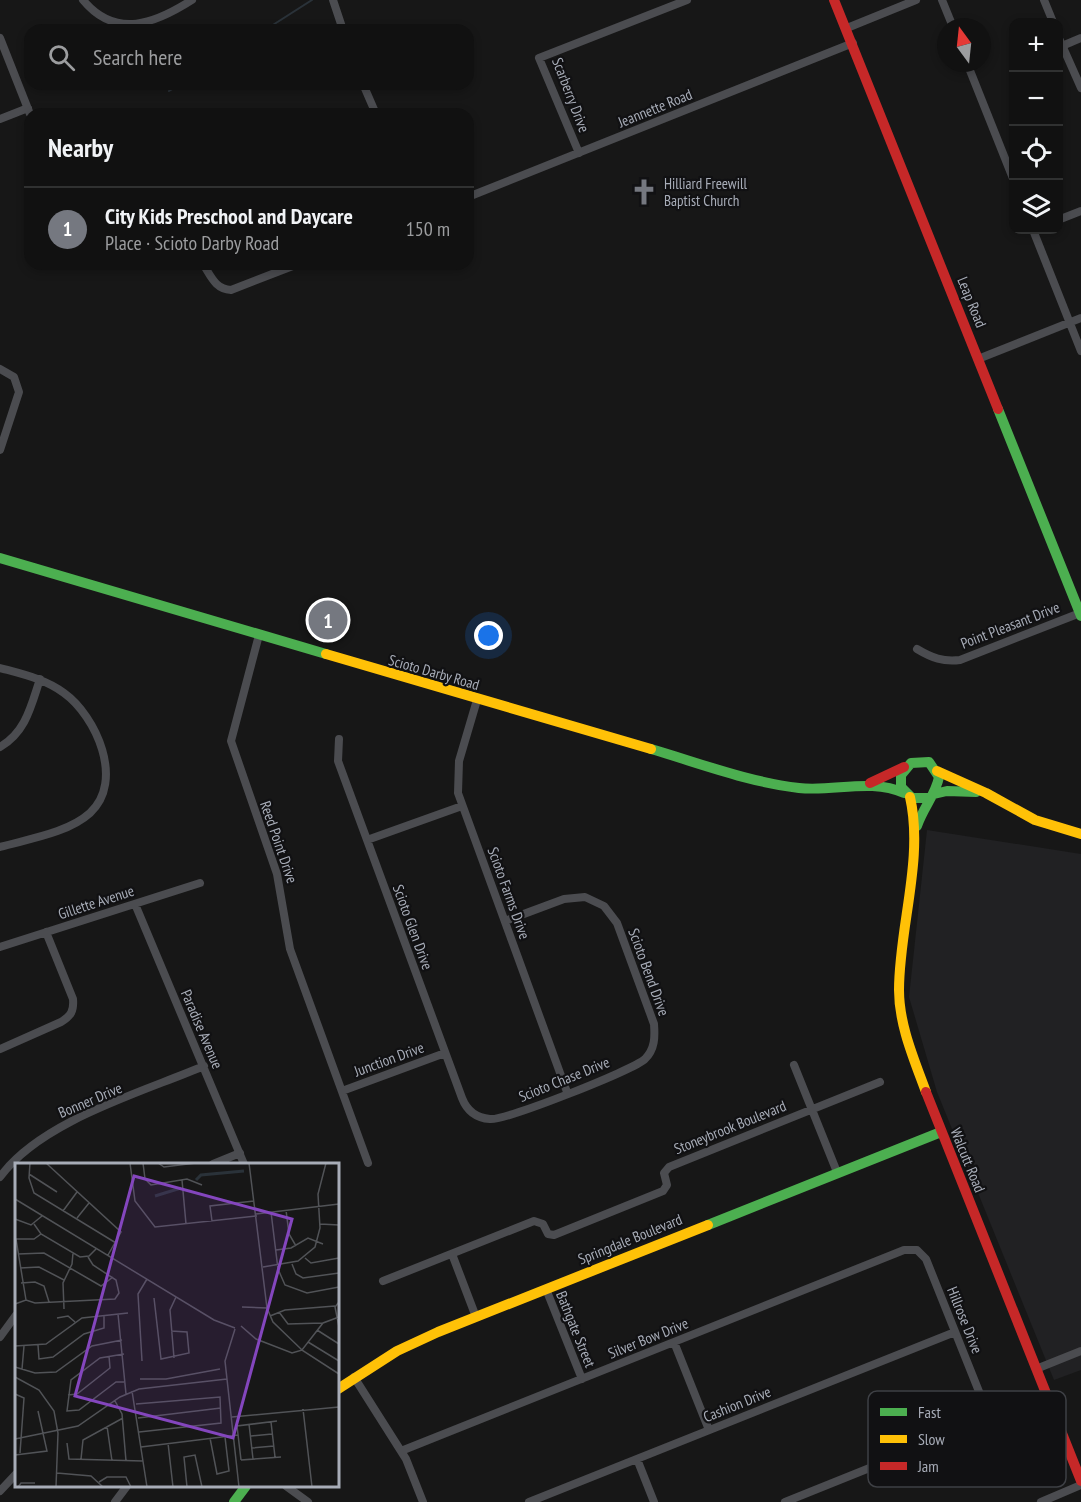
<!DOCTYPE html>
<meta charset="utf-8">
<style>
body{margin:0;font-family:"PT Sans Narrow",sans-serif;background:#1e1f1f;color:#f1f3f6}
.controls{position:absolute;right:18px;top:18px;display:grid;overflow:hidden;border-radius:12px;box-shadow:0 3px 9px #0003}
.controls button{width:54px;height:54px;display:grid;place-items:center;padding:0;border:0;border-bottom:2px solid #303131;background:#111;color:#f1f3f6;font:30px sans-serif}
.compass{position:absolute;left:937px;top:18px;width:54px;height:54px;border-radius:50%;background:#111;box-shadow:0 3px 9px #0003;rotate:345deg}
.you{position:absolute;left:489px;top:636px;width:21px;height:21px;margin:-15px;border:4px solid #fff;border-radius:50%;background:#1a73e8;box-shadow:0 0 0 9px #1a73e833}
.badge{display:grid;place-items:center;width:39px;height:39px;border-radius:50%;background:#757880;color:#fff;font-size:20px;font-weight:700}
.pin{position:absolute;translate:-50% -50%;border:3px solid #fff;box-shadow:0 2px 6px #0006}
.list{margin:0;padding:0;list-style:none}
h2{display:flex;justify-content:space-between;align-items:center;height:78px;margin:0;padding:0 24px;font-size:26px}
h2 small{font-size:20px;font-weight:400;color:#9c9d9f}
.list li{display:grid;grid-template-columns:39px 1fr auto;gap:18px;align-items:center;box-sizing:border-box;height:84px;padding:0 24px;border-top:2px solid #303131}
.list b{display:block;font-size:22px;white-space:nowrap}
.list p{margin:0;font-size:20px;white-space:nowrap;color:#9c9d9f}
.list em{font-size:20px;font-style:normal;color:#9c9d9f}
.icon{flex:none;width:33px;height:33px;fill:none;stroke:currentColor;stroke-width:2;stroke-linecap:round;stroke-linejoin:round}
.map{position:relative;flex:none;width:1081px;height:1502px;overflow:hidden}
.search{position:absolute;background:#111;box-shadow:0 3px 9px #0003;left:24px;top:24px;width:450px;height:66px;display:flex;align-items:center;gap:15px;box-sizing:border-box;padding:0 21px;border-radius:18px;color:#9c9d9f;font-size:22px}
.panel{position:absolute;background:#111;box-shadow:0 3px 9px #0003;left:24px;top:108px;width:450px;height:162px;border-radius:18px}
.map>svg:first-child{display:block}
</style>
<div class="map">
<svg width="1081" height="1502" viewBox="0 0 1081 1502">
<rect width="100%" height="100%" fill="#171717"/>
<path fill="#212123" d="M927,830l154,24v516l-27,10 -117,-288 -28,-95z"/>
<g fill="none" stroke-linecap="round" stroke-linejoin="round">
<path stroke="#2a3239" stroke-width="2" d="M265,30l47,-30
M169,91l12,-7"/>
<path stroke="#4b4c50" stroke-width="8" d="M83,0c33,40 73,23 109,0
M333,0l10,30
M942,0l11,27
M1044,0l9,22
M847,28l69,-28
M1058,36l23,52
M0,38l30,76
M1062,46l19,-8
M967,63l47,118
M363,84l13,30
M0,119l28,-11
M579,153l-40,-95 148,-58
M468,197l385,-154
M1058,220l23,-9
M1033,230l48,121
M203,264c8,12 12,25 28,26l67,-26
M978,359l103,-41
M0,369l14,8 5,15 -19,58
M259,635l-28,106 46,133 13,75 78,214
M917,649c15,9 26,13 43,11l120,-47
M0,668c22,6 45,11 64,25 32,23 61,88 26,120 -22,20 -62,26 -90,34
M477,700l-18,61 -1,32 109,299
M339,739l-1,22 124,337c5,13 14,20 28,21 15,2 143,-49 155,-60 10,-10 10,-22 9,-35l-37,-101 -13,-17 -19,-9 -21,2 -59,22
M0,747c26,-15 31,-41 40,-68
M367,840l95,-34
M135,904l109,260
M0,947l200,-64
M0,1049l61,-27c10,-6 13,-11 12,-23l-27,-67
M794,1065l43,107
M342,1091l103,-38
M213,1164l27,-11
M0,1177c41,-56 140,-84 204,-111
M452,1254l24,63
M383,1281l151,-60 9,3 5,10 6,1 109,-44 4,-6 -3,-12 5,-6 211,-85
M546,1289l36,90
M0,1337l16,-22
M674,1342l35,88
M1036,1369l45,-18
M354,1377l52,82 17,43
M401,1451l503,-201h13l9,9 60,150c-2,12 -7,14 -17,19l-184,74
M637,1459l17,43
M286,1486l22,16
M0,1491l16,-17
M115,1502l12,-16
M529,1502l426,-170
M1041,1502l40,-17"/>
<path stroke="#4caf50" stroke-width="10" d="M998,409l83,207
M0,558l326,96
M651,749c48,14 97,33 148,39 35,4 72,-10 105,5
M934,794l13,-3 29,1
M917,826c6,-18 19,-32 22,-49l-10,-15 -18,1 -10,12v12l11,11h17
M708,1225l233,-93
M234,1502l12,-16"/>
<path stroke="#ffc107" stroke-width="10" d="M326,654l325,95
M937,771l49,22 49,27 46,14
M910,797c14,62 -11,130 -11,193 0,35 15,69 27,102
M338,1389l59,-38 41,-19 270,-107"/>
<path stroke="#c62828" stroke-width="10" d="M834,0l164,409
M870,783l34,-16
M926,1092l155,389"/>
</g>
<defs>
<g id="church-bare" transform="scale(2.07)"><path d="M-1.2-6h2.4v3.5h3.3v2.4h-3.3V6h-2.4V-.1h-3.3v-2.4h3.3Z" fill="#757880" stroke="#111113" stroke-width="2.5" paint-order="stroke"/></g>
</defs>
<g fill-rule="evenodd">
<use href="#church-bare" x="644" y="192"/>
</g>
<g text-anchor="middle" dominant-baseline="central" stroke-width="4.5" stroke-linejoin="round" paint-order="stroke">
<g font-size="15" fill="#a8adb8" stroke="#111113">
<text transform="translate(571 95) rotate(69)">Scarberry Drive</text>
<text transform="translate(655 108) rotate(-22)">Jeannette Road</text>
<text transform="translate(972 302) rotate(68)">Leap Road</text>
<text transform="translate(1010 625) rotate(-21)">Point Pleasant Drive</text>
<text transform="translate(434 672) rotate(16)">Scioto Darby Road</text>
<text transform="translate(279 842) rotate(71)">Reed Point Drive</text>
<text transform="translate(509 893) rotate(70)">Scioto Farms Drive</text>
<text transform="translate(96 902) rotate(-18)">Gillette Avenue</text>
<text transform="translate(413 927) rotate(70)">Scioto Glen Drive</text>
<text transform="translate(649 972) rotate(70)">Scioto Bend Drive</text>
<text transform="translate(202 1029) rotate(67)">Paradise Avenue</text>
<text transform="translate(389 1059) rotate(-20)">Junction Drive</text>
<text transform="translate(564 1079) rotate(-22)">Scioto Chase Drive</text>
<text transform="translate(90 1100) rotate(-23)">Bonner Drive</text>
<text transform="translate(730 1127) rotate(-22)">Stoneybrook Boulevard</text>
<text transform="translate(968 1160) rotate(68)">Walcutt Road</text>
<text transform="translate(630 1239) rotate(-22)">Springdale Boulevard</text>
<text transform="translate(965 1320) rotate(68)">Hillrose Drive</text>
<text transform="translate(576 1329) rotate(68)">Bathgate Street</text>
<text transform="translate(648 1338) rotate(-22)">Silver Bow Drive</text>
<text transform="translate(737 1404) rotate(-22)">Cashion Drive</text>
</g>
<g font-size="15" fill="#a8adb8" stroke="#111113" text-anchor="start">
<text x="664" y="183">Hilliard Freewill<tspan x="664" dy="17">Baptist Church</tspan></text>
</g>
</g>
<g transform="translate(15 1163)">
<rect width="324" height="324" fill="#171717"/>
<path fill="none" stroke="#2a3239" stroke-width="3" d="M181,17l5,-5 43,-4M140,33l26,-8"/>
<path fill="none" stroke="#515357" stroke-width="1.5" d="M15,0l-1,15 5,15 82,50M31,0l75,69 -13,23M115,0l5,38 20,26 102,-11M128,0l2,16 6,6 36,-6 15,6M143,0l6,4 32,-4M234,0l18,145 6,14 29,28 21,-27 16,-6M14,11l28,18M167,17l4,44M0,36l199,121 21,8M271,47l3,24 7,12M48,48l14,-19M256,49l7,57 7,16 22,8 32,-6M241,51l83,-10M62,55l12,-15M0,56l16,6 11,-9M197,58l-2,-15 44,-5M19,61l7,10 39,23 9,-1 7,-7M305,61l19,1M324,63v24M1,76l10,61M1,76h18l7,-5M261,87l15,-2 17,-10 15,6M3,91l26,-1 57,33 12,-9M290,95l6,5 28,-5M277,101l4,10 7,4 36,-5M248,104l35,-6 17,-14 5,-19 -2,-34 8,-31M5,105l19,-1 25,13M6,120l14,-1 9,4 5,16M139,135l7,61 28,-6 -2,-21 -16,-1M324,139l-4,5 4,20M0,141l11,-4 9,3 80,-4 4,-6 -3,-13 -23,-15 -5,-8M227,144l25,1M49,146l-1,-26 9,-19 1,-11M264,149l9,12 35,-1M103,151l8,80M255,153l15,-6 50,-4M42,155l11,-2 7,6M226,163l15,13 36,14 10,-3 37,24M220,166l-10,32 14,126M302,167l22,14M293,179l31,19M23,182l1,14 14,-2 31,-23 20,-6v-13M0,183l31,-2 36,-26 46,-5M109,191l-24,4 -29,22 -4,31 12,-1 37,-28h8M159,195l-4,-48 6,-13M127,198l-4,-67 9,-15M0,204l20,6 21,-1 36,-26 30,-6M7,206l2,-23M0,214l24,13 15,21 4,22 -2,54M125,216h26l54,-10M117,228l15,96M0,231l9,4 -4,55M53,232l9,-1 33,-26 -1,-12M100,238l7,13 4,47M121,241l84,-7 1,26 -82,9M288,246l9,78M217,254l107,-10M123,255l83,-10M256,259l4,35M234,261l4,35M92,263l5,35M236,273l21,-2M195,275l7,36 12,-3 -4,-34M0,276l63,-13 42,-29 19,-8 88,-10M52,280l2,16 74,2M153,280l5,44M126,284l97,-12M237,285l22,-2M0,292l32,-4 -9,-40M66,296l2,-19 40,-22M226,297l-4,-34 40,-5M226,297l40,-3M42,310l34,3 12,11M84,319l8,-5h19l5,10M3,324l3,-4h14M172,324l-3,-30 11,-2 7,32"/>
<path fill="#8446be" fill-opacity="0.15" stroke="#8446be" stroke-width="3" d="M119,13l158,43 -59,219 -158,-42z"/>
<rect width="324" height="324" fill="none" stroke="#a8adb8" stroke-width="3"/>
</g>
<rect x="868" y="1391" width="198" height="96" rx="9" fill="#111113" stroke="#3e4045" stroke-width="1.5"/>
<rect x="880" y="1408" width="27" height="8" fill="#4caf50"/>
<rect x="880" y="1435" width="27" height="8" fill="#ffc107"/>
<rect x="880" y="1462" width="27" height="8" fill="#c62828"/>
<g font-size="16" fill="#a8adb8">
<text x="918" y="1418">Fast</text>
<text x="918" y="1445">Slow</text>
<text x="918" y="1472">Jam</text>
</g>
</svg>
<div class="controls">
<button>+</button>
<button>−</button>
<button><svg class="icon" aria-label="locate" viewBox="0 0 24 24"><circle cx="12" cy="12" r="6"/><path d="M12 2v4M12 18v4M2 12h4M18 12h4"/></svg></button>
<button><svg class="icon" aria-label="layers" viewBox="0 0 24 24"><path d="M12 4l9 5-9 5-9-5zM3 14l9 5 9-5"/></svg></button>
</div>
<svg class="compass" viewBox="-18 -18 36 36"><path d="M0-13l5 13h-10z" fill="#e53935"/><path d="M0 13l5-13h-10z" fill="#9c9d9f"/></svg>
<div class="you"></div>
<div class="pin badge" style="left:328px;top:620px">1</div>
<div class="search"><svg class="icon" aria-label="search" viewBox="0 0 24 24"><circle cx="10" cy="10" r="6"/><path d="M15 15l6 6"/></svg>Search here</div>
<section class="panel">
<h2>Nearby<small></small></h2>
<ul class="list">
<li><span class="badge">1</span><div><b>City Kids Preschool and Daycare</b><p>Place · Scioto Darby Road</p></div><em>150 m</em></li>
</ul>
</section>
</div>
